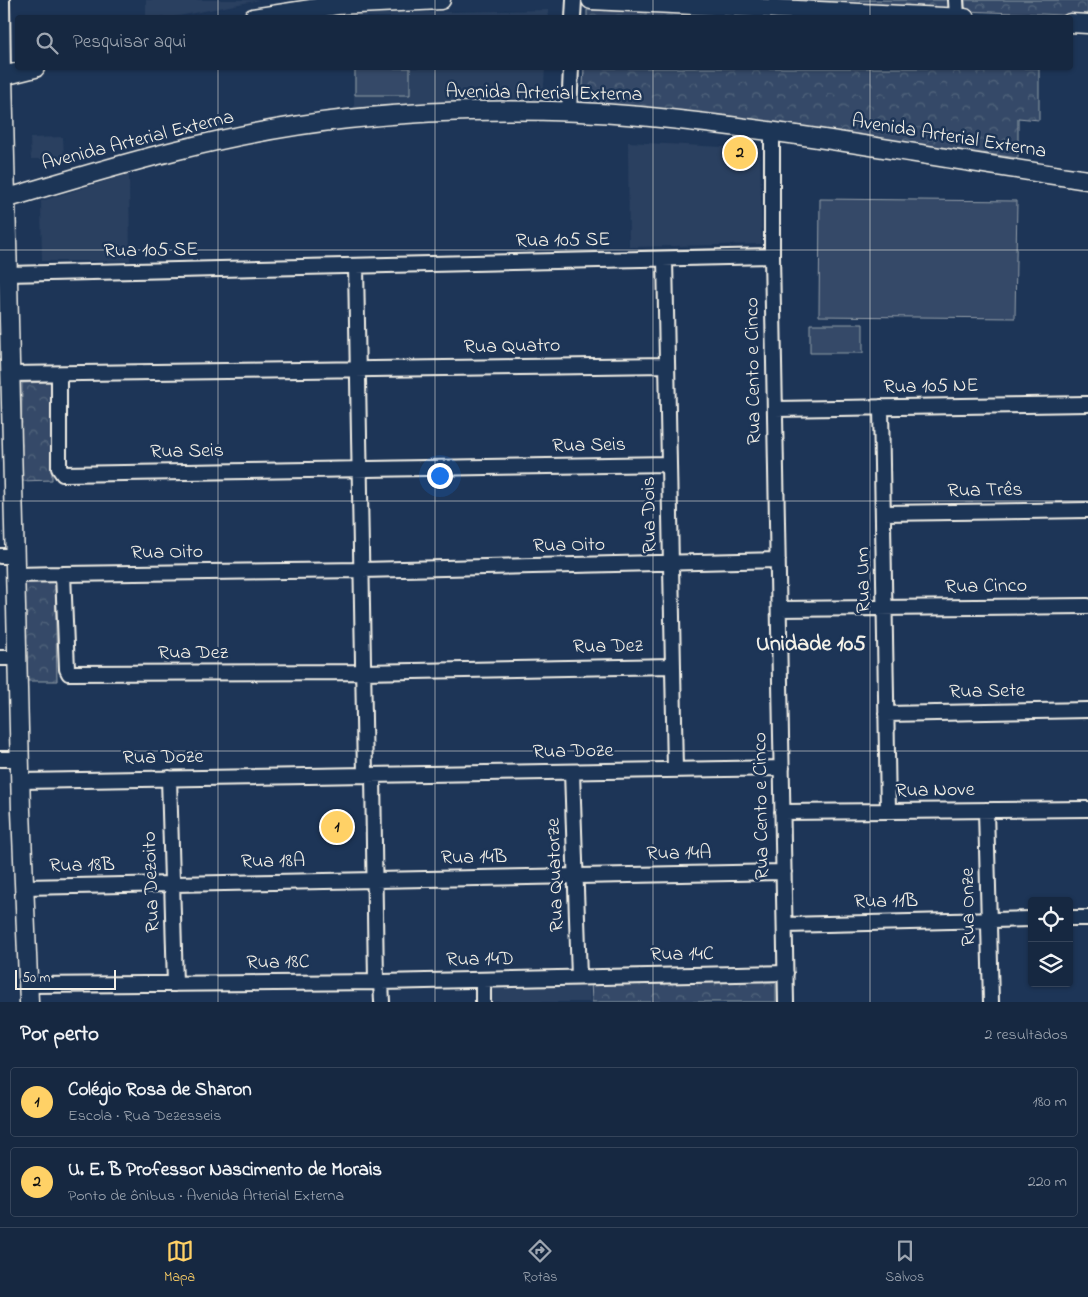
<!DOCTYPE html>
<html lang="pt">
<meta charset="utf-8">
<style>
body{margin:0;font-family:"Indie Flower",sans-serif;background:#23344c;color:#f1f3f6}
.controls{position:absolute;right:15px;bottom:15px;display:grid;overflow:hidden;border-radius:5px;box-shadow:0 1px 4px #0004}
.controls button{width:45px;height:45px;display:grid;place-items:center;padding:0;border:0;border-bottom:1px solid #35445a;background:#162841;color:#f1f3f6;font:25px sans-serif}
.scale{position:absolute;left:15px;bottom:12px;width:101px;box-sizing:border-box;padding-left:5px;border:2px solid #f4f1e8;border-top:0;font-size:14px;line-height:18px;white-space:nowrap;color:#f4f1e8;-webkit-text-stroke:4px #1d3557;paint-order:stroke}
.you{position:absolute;left:439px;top:475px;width:18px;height:18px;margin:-12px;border:4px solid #fff;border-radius:50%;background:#1a73e8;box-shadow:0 0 0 8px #1a73e833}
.badge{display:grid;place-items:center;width:32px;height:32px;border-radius:50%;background:#ffd166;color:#111;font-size:16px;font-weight:700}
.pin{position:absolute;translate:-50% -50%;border:2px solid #fff;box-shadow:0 1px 5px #0006}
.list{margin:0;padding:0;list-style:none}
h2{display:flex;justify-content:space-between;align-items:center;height:65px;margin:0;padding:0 20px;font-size:21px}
h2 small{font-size:16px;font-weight:400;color:#9ea6b1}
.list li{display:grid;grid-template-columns:32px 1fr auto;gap:15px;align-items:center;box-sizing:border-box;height:70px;margin:0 10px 10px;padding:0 10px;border:1px solid #35445a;border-radius:5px}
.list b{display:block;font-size:19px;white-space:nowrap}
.list p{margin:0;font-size:16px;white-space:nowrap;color:#9ea6b1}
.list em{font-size:16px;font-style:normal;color:#9ea6b1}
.icon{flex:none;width:28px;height:28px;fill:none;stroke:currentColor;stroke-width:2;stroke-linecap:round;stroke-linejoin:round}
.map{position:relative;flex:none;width:1088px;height:1002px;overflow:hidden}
.search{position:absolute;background:#162841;box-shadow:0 1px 4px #0004;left:15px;right:15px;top:15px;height:55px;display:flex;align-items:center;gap:12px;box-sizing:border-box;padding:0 18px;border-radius:5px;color:#9ea6b1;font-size:19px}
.sheet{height:225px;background:#162841}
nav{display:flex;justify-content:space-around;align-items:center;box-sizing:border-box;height:70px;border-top:1px solid #35445a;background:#162841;font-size:14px;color:#9ea6b1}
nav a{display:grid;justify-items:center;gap:2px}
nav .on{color:#ffd166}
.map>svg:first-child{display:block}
</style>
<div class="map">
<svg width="1088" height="1002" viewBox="0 0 1088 1002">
<defs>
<pattern id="park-crowns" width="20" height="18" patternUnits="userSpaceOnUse" patternTransform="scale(1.25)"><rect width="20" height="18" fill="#354a67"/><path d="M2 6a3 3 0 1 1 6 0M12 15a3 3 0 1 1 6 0" fill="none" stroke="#53657d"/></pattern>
</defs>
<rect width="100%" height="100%" fill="#1d3557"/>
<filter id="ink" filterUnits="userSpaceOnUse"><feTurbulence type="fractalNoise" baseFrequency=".02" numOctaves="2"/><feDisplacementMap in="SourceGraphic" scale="10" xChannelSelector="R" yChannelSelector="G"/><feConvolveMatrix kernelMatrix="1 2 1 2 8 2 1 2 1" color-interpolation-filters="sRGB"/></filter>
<g filter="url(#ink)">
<path fill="#2a4060" d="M146,0h113l-85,17 -28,1z
M549,10l-1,8 -195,-1v-3z
M354,68h191l-2,34 -189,6z
M63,137l1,22h-33l-1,-21z
M628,142l132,7 2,95 -133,3z
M129,174l1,87h-88l-1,-60z
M590,983v19h-101l-1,-17z"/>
<path fill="url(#park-crowns)" stroke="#949ea8" d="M792,0h158v9z
M965,0h123v16l-123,-5z
M587,10l245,8h-245z
M584,68h455v52l-21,-2v40l-356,-48 -80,-7z
M51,382l1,98 -31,1 1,-98z
M24,576l31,1 2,104h-32z
M591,981h185v21h-184z"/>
<path fill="#354a67" stroke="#949ea8" d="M355,68h55v27h-55z
M820,199l197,2 -2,117 -196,-2z
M810,324h53v29h-53z"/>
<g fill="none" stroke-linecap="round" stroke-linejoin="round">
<g stroke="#f4f1e8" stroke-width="18">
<path id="minor" d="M956,0l1,17
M573,18l1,-18
M0,76h3l-1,-76
M569,112l2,-44
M772,132v124l14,746
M665,259l10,511
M356,266l9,509
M7,274l765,-18
M10,374l657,-9
M59,374v94l4,6 606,-10
M881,407l7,404
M775,409l313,-5
M883,513l205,-3
M0,556h15
M15,575l48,-1
M779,609l309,-3
M0,658h17
M673,666l-310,6 -294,1 -2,-4 -4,-95 299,-4 416,-10
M886,714l202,-4
M0,759h20
M572,772l7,205
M373,775l3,207
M169,778l6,206
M21,781l761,-13
M986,810l5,192
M782,812l306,-3
M24,887l760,-15
M1069,918h19
M785,925l247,-6
M483,980v22
M381,982l1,20
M28,985l353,-3 405,-9"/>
</g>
<g stroke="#f4f1e8" stroke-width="21">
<path id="major" d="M591,0l374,18
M253,18l84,-13 104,-5
M1070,23l18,1
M5,199c112,-34 226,-68 343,-80 96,-10 196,-11 292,-3 150,14 299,42 448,64
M29,1002l-8,-191 -18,-735 32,-8"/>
</g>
<use href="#minor" stroke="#1d3557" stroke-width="14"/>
<use href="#major" stroke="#1d3557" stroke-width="18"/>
</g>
</g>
<path fill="none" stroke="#f4f1e8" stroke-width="1" stroke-opacity="0.55" d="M218,0v18M435,0v18M653,0v18M870,0v18M218,68v934M435,68v934M653,68v934M870,68v934M0,250h1088M0,501h1088M0,751h1088"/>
<g text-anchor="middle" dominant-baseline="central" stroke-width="5" stroke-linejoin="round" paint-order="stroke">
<g font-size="20" fill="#f4f1e8" stroke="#1d3557">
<text transform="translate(544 94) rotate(1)">Avenida Arterial Externa</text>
<text transform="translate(949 137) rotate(9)">Avenida Arterial Externa</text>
<text transform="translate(138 141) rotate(-14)">Avenida Arterial Externa</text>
<text transform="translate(563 241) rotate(-1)">Rua 105 SE</text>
<text transform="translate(151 251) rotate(-1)">Rua 105 SE</text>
<text transform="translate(512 347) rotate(-1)">Rua Quatro</text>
<text transform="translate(754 371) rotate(-91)">Rua Cento e Cinco</text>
<text transform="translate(931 387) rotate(-1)">Rua 105 NE</text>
<text transform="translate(589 446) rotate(-1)">Rua Seis</text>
<text transform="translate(187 452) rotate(-1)">Rua Seis</text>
<text transform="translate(985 491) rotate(-1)">Rua Três</text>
<text transform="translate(650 515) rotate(-91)">Rua Dois</text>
<text transform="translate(569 546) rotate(-1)">Rua Oito</text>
<text transform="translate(167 553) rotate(-1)">Rua Oito</text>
<text transform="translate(864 580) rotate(-91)">Rua Um</text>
<text transform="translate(986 587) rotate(-1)">Rua Cinco</text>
<text transform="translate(608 647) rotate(-1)">Rua Dez</text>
<text x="193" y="653">Rua Dez</text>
<text transform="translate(987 692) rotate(-1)">Rua Sete</text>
<text transform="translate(573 752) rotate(-1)">Rua Doze</text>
<text transform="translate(163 758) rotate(-1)">Rua Doze</text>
<text transform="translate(935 791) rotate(-1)">Rua Nove</text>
<text transform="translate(762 806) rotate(-91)">Rua Cento e Cinco</text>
<text transform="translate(679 854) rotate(-1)">Rua 14A</text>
<text transform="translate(474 858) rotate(-1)">Rua 14B</text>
<text transform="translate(273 862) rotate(-1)">Rua 18A</text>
<text transform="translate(82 866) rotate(-1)">Rua 18B</text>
<text transform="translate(556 875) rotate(-92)">Rua Quatorze</text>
<text transform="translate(152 882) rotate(-92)">Rua Dezoito</text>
<text transform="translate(886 902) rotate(-1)">Rua 11B</text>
<text transform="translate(969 907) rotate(-91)">Rua Onze</text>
<text transform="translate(682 955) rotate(-1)">Rua 14C</text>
<text transform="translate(480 960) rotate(-1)">Rua 14D</text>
<text transform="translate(278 963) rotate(-1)">Rua 18C</text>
</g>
<g font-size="22" font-weight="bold" fill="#f4f1e8" stroke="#1d3557">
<text x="811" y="645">Unidade 105</text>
</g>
</g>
</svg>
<div class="controls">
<button><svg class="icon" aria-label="locate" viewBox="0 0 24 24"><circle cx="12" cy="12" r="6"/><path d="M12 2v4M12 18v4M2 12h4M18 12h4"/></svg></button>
<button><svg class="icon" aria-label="layers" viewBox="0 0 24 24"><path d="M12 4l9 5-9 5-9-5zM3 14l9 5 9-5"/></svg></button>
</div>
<div class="scale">50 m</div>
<div class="you"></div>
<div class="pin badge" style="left:337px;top:827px">1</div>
<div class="pin badge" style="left:740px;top:153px">2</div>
<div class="search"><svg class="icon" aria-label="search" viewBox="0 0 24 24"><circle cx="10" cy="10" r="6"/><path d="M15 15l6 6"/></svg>Pesquisar aqui</div>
</div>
<section class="sheet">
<h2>Por perto<small>2 resultados</small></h2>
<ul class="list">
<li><span class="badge">1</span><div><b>Colégio Rosa de Sharon</b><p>Escola · Rua Dezesseis</p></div><em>180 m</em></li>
<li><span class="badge">2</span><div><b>U. E. B Professor Nascimento de Morais</b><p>Ponto de ônibus · Avenida Arterial Externa</p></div><em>220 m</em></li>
</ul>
</section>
<nav>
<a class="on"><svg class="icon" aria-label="map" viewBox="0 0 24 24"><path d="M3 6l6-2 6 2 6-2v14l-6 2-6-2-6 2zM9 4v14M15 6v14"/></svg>Mapa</a>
<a><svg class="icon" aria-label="directions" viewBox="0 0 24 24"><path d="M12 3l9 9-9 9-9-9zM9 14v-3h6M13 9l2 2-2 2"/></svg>Rotas</a>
<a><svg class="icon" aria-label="saved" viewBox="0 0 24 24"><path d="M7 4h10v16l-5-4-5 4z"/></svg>Salvos</a>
</nav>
